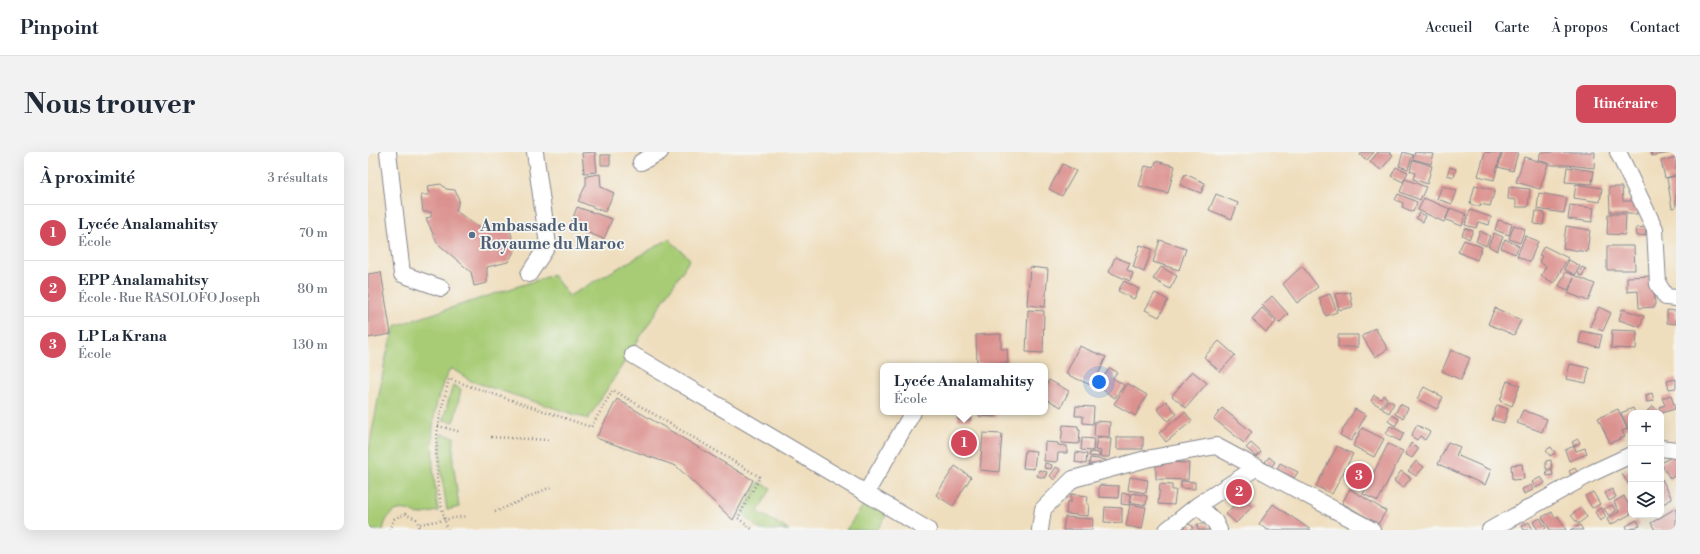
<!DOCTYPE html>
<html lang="fr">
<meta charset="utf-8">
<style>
body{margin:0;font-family:"Libre Bodoni",serif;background:#f2f2f3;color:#1f2937}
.controls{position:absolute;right:12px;bottom:12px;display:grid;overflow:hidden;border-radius:8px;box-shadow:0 4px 16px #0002}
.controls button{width:36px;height:36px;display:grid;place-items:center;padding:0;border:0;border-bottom:1px solid #e0e1e3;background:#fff;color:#1f2937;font:20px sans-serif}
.you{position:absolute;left:731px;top:230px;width:14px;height:14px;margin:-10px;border:3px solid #fff;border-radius:50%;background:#1a73e8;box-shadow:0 0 0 6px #1a73e833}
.badge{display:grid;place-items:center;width:26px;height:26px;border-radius:50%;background:#d1495b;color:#fff;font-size:13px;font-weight:700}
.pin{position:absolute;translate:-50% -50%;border:2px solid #fff;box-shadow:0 1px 4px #0006}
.popup{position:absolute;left:512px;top:211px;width:168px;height:52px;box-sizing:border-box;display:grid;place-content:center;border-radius:8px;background:#fff;filter:drop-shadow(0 1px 3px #0005);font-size:13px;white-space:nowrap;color:#747a83}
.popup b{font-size:15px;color:#1f2937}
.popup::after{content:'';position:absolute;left:50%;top:100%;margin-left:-8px;border:8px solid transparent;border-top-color:#fff}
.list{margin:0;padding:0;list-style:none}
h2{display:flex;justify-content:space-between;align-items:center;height:52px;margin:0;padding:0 16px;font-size:17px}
h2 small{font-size:13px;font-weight:400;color:#747a83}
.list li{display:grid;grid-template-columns:26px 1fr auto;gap:12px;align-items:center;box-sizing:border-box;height:56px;padding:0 16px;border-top:1px solid #e0e1e3}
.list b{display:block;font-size:15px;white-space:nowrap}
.list p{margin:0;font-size:13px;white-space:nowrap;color:#747a83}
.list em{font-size:13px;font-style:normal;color:#747a83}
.icon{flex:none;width:22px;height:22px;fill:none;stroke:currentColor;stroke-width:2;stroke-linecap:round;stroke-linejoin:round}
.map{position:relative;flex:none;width:1308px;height:378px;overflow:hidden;border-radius:8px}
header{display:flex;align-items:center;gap:24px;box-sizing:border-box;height:56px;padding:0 20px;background:#fff;border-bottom:1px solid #e0e1e3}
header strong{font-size:19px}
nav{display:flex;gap:22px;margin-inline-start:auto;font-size:14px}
.intro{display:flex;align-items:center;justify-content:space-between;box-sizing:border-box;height:96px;padding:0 24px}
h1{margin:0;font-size:28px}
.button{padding:10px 18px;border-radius:8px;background:#d1495b;color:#fff;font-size:14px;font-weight:700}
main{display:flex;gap:24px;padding:0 24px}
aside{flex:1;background:#fff;border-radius:8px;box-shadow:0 4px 16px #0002}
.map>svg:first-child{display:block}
</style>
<header>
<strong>Pinpoint</strong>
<nav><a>Accueil</a><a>Carte</a><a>À propos</a><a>Contact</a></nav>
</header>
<div class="intro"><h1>Nous trouver</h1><a class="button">Itinéraire</a></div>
<main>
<aside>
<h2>À proximité<small>3 résultats</small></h2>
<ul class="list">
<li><span class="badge">1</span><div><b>Lycée Analamahitsy</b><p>École</p></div><em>70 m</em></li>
<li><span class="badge">2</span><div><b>EPP Analamahitsy</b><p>École · Rue RASOLOFO Joseph</p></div><em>80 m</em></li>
<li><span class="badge">3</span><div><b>LP La Krana</b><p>École</p></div><em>130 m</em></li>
</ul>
</aside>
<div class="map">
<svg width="1308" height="378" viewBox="0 0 1308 378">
<rect width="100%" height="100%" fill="#f6f6f2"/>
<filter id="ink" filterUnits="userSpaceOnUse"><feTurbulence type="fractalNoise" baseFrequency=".025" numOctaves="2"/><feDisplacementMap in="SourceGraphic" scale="8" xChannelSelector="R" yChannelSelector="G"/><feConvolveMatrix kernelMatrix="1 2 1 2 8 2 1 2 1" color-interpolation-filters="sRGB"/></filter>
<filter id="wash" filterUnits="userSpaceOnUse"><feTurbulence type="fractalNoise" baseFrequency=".012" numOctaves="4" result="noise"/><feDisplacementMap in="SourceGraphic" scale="16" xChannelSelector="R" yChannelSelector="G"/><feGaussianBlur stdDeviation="0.9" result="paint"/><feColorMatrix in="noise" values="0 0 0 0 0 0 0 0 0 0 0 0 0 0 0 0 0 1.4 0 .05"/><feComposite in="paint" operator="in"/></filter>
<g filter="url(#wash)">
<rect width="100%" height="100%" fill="#efdebd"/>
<path fill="#a7cc75" stroke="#617e6a" d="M301,87l21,20 -102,160 -117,-38 -20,-13c-26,41 -19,97 -13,143l-20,4c-17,-11 -31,-5 -35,15h-15v-76l18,-98 9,-30 158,-51 16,21z
M85,233l8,4 -7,33 -11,-2z
M73,282l13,3 -1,24 6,46 -12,3 -7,-46z
M391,330l12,6 -13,24 31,18h-29l-18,-17z
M499,348l21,13 -11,17h-31z"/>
<g id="blocks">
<path fill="#db918e" d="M227,0l2,20 -13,1 -2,-20z
M994,0h12l-7,8 -7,-5z
M1010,0h11l4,3 -12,15 -11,-8z
M1035,0l10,3 -5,14 -9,-3z
M1047,0l19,2 -3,10 -18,-5z
M1117,0l16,1 -7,27 -16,-4z
M1135,0h15l-5,19 -15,-4z
M1173,0h54l-1,16 -26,-3h-15l-15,-5z
M1283,0h18v1l-17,3z
M233,3h9v10h-9z
M1156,5l24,7 -8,25 -24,-7z
M1308,5v18l-11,3 -4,-17z
M1045,8l19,6 -5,18 -14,-5 2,-6 -5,-2z
M788,9l19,5 -7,27 -29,-7 6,-20 9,2z
M695,12l13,7 -14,25 -13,-7z
M1028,15l12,5 -5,10 -12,-6z
M1082,15l6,2 -2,8 -7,-2z
M1199,15l27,4 -2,13 -27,-2z
M232,22l1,13 13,6 -9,19 -27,-11 8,-16v-9z
M817,22l20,9 -4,10 -21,-8z
M1308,24v31l-4,1 -5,-30z
M1037,27l21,8 -6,13 -20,-8z
M73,32l5,5 9,1 4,10 -3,11 22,16 31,-2 6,25 -7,12 -21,5v16l-13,3 -3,-14 -34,-29 -11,-25 5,-1v-5h-8l-2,-17h8l-2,-9z
M1208,32l26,4 -2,14 -26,-4z
M1107,33l20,5 -5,16 -10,-2v3l-10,-3z
M1074,34l15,5 -5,13 -15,-5z
M1141,35l21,2 -2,18h-12v-7l-8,-1z
M1241,35h13l1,14h11v5h3v8h-10v-2h-17z
M1171,41l28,5 -3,15 -27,-4z
M848,42l22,9 -6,16 -23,-9z
M1030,42l19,8 -4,10 -11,-5 1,-4 -8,-3z
M1056,46l26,11 -6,13 -26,-12z
M1202,53l24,3 -2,14 -24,-3z
M209,55l35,12 -8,20 -34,-13z
M1082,56l16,6 -4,12 -16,-6z
M1102,58l21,7 -2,8 -11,-3 -2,6 -11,-3z
M1168,59l9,2 -2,12 -9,-1z
M1051,61l7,3 -3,6 -7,-4z
M1240,62h18l-1,21 -18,-1z
M1130,68l14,4 -3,11 -14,-5z
M1146,73l11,4 -5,14 -11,-4z
M1198,74l24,4 -3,22 -24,-4z
M1277,75l1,8 -9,1 -1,-8z
M1097,76l8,3 -4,8 -7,-4z
M1112,79l10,5 -4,10 -10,-5z
M1126,81l9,4 -6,14 -9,-5z
M1157,84l13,5 -8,21 -13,-6z
M1137,87l14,7 -4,8 -14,-6z
M792,88l26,9 -7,21 -26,-8z
M1096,88l18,7 -5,13 -19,-8z
M772,93l12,4 -8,23 -11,-5z
M1176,94l24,12 -14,25 -13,-7 5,-10 -7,-4 3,-6 -3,-1z
M1239,94h27l1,24h-28z
M747,105l15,6 -3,7 6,3 -3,8 -21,-9z
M1201,108l11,6 -5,9 -11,-6z
M934,114l16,21 -21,16 -14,-19z
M662,115l18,2 -3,38 -18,-2z
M793,115l16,9 -7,13 -17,-10z
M1214,115l4,2 -4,7 -4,-2z
M13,120l10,62 -23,4v-64z
M1198,120l29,12 -7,17 -20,-8 6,-15 -6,12 -9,-4z
M1286,124l1,31 -16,1 -1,-17 -11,1v-15z
M756,129l15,8 -5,10 -16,-8z
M982,140l3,15 -14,3 -4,-16z
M787,141l13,7 -9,17 -14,-7z
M962,142l7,18 -11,4 -7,-18z
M904,144l16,18 -9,9 -17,-18z
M1231,155l12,6 -8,18 -13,-5z
M894,156l14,14 -10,10 -14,-13z
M1127,156l26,12 -7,15 -26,-11z
M1254,157l22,7 -4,11 -21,-7z
M660,158l16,1 -1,42 -17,-1z
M1299,158l9,1v13l-9,-1z
M1007,176l13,21 -13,8 -13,-21z
M1244,178l25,1 -1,18 -25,-1z
M1213,179l21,4 -3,12 -20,-4z
M633,182v15h6l1,14 -31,1 -1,-29z
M970,183h20v12h-20z
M851,189l16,14 -15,17 -16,-15z
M711,194l27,11 -13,29 -27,-12z
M1083,198l19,8 -9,22 -19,-9z
M1202,212l19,4 -3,15 -20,-4z
M742,216l7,4 -4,6 11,7 -9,13 -18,-12z
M824,219l15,12 -21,25 -14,-12z
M1308,227v9l-7,1 -2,-8z
M681,228l20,11 -8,16 -16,-9v-11z
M1139,229l13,4 -8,21 -12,-5z
M759,231l20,12 -12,21 -21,-12z
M1056,235l19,10 -6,12 -20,-10z
M1284,241l2,8 -7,1 -1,-7z
M1006,243l7,4 2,-4 4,3 -6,9 -10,-6z
M1303,243l4,14 -14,4 -2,-6 6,-2 -3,-7z
M249,247l136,81 -20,40 -57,-54 -80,-28z
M1020,248l6,3 -5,10 -7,-4z
M798,249l11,13 -9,7 -11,-12z
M1032,252l8,4 -5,10 -8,-4z
M1129,253l11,4 -4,14 -12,-3z
M708,254l18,1 -1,17 -10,-1v-7h-8z
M1285,254l6,7 -12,-2z
M854,256l30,24 -8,11 -30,-24z
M1265,256l2,5h-4v16l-2,1 -8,-17z
M987,257l11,6 -15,26 -11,-6z
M1250,257l9,20 -5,2 3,6 -15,6 -12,-25z
M1155,258l24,9 -5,13 -25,-9z
M611,260h17v5l-17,-1z
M817,260l7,9 -26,21 -7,-9z
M590,261h13v7h-13z
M1024,263l7,4 -4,7 -7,-5z
M727,269l15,1 -1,15 -15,-1z
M695,273l15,1v4h2l-1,14 -18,-1z
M1049,273l13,7 -5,8 -5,-4 -3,4 -6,-4z
M1022,274l14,7 -4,8 -14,-7z
M994,276l22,11 -10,18 -21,-11z
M615,281l19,1 -3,38 -19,-2z
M749,285h26v12h-26z
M714,286l12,1 -1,12 -12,-1z
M729,286l14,1 -2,18h-9l1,-6 -6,-1z
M1210,287l2,4 -6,3 -2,-4z
M677,290l13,1v2l9,1v7h-9l-1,9 -13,-1z
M1080,290l12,5 -4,8 35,15 -6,15 -47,-21z
M883,291l10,9 -4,5 -11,-9z
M1043,291l8,5 -7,10 -7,-4z
M1020,292l15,7 -25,50 -15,-7z
M969,294l16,8 -21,40 -16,-8z
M1206,294l2,5 9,-3 2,6 -18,7 -4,-11z
M1183,295l4,6 -5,3 -4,-6z
M657,298l11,1 -2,18 -11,-1z
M708,300l11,2 -1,10 -11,-2z
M722,300l9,1v4l-10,-1z
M1308,302v21l-6,4 -9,-16z
M901,305l6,5 -4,5 -6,-5z
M722,306l16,2v5l-17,-1z
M1183,308l1,9h-6v-8z
M1048,309l8,6 -8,9 -8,-5z
M796,310l25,1 -1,17 -32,-1v-14h8z
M677,311l7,2 -1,4 -7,-1z
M912,311l18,9 -4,6 -17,-9z
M1154,312l2,15 -12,1 -1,-15z
M587,314l16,11 -18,29 -17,-11z
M688,315l5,3 -7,10 -4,-4z
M1207,316l3,6 -6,3 -3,-6z
M1263,316v15l-2,2 -7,-11z
M671,318l8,2 -2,6 -8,-2z
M1184,318l1,5 -6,1 -1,-5z
M1033,319l10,7 -8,10 -9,-7z
M762,325l18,3 -2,13 -18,-3z
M1173,325l4,6 -10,5 -3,-6z
M1294,327l10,20 -11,6v-25z
M813,329l14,1v7l-14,-1z
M792,332l12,1v5h4l-2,15 -16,-1z
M731,333l20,1 -1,12 -19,-1z
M1163,333l2,5 -9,4 -2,-5z
M982,337l36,22 -8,13 -36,-21z
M1244,337l4,8 -7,4 -4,-8z
M1225,340l7,12 -8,4 -7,-12z
M754,341l8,1 -1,11 -8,-1z
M764,341l15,3 -1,9 -16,-3z
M703,342l17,2 -1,8h2l-1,12 -22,-2 1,-12h4z
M1256,344l7,13v5l-21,11 -3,-6 12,-7 -5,-10z
M873,345l11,10 -16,16 -10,-9z
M762,352l16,3 -4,22 -16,-3z
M905,352l38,26h-44l-8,-6z
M1244,353l4,6 -7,5 -5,-7z
M737,355l17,1v15l-18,-1z
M1213,356l6,9 -9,7 -7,-9z
M1233,356l5,9 -6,4 -5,-9z
M1308,356v22h-21l-4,-7z
M1184,360l3,6 3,-2 8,14h-16l-8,-13z
M697,365l28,2 -1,11h-29z
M1172,366l6,10 -3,2h-5l-5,-8z
M1269,368l3,6 -12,4 -2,-4z
M1161,370l4,8h-9l-2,-4z
M818,371l7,3 -1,4h-9z
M829,372h11l1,6h-11z
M1212,373l3,5h-13z"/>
</g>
</g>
<g filter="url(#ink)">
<use href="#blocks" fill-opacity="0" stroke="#85868e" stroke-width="1"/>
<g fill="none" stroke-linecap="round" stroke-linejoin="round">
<g stroke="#85868e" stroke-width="18">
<path id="minor" d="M20,0l14,122 39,14
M1250,0l37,77 3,55 8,13 10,1
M273,10l19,-10
M161,122l19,-29 -13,-93
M265,203l295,175
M1293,296l15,2
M498,341l47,-81
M830,353l17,17 4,8
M672,378l3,-21 30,-30 73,-20 70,-13 156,84
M799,378l31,-25 59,-38
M1122,378l102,-57 39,-18"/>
</g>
<path stroke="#85868e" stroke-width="2.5" stroke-dasharray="1 3" stroke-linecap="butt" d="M70,274l23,6
M123,285l59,3
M127,360l58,-26
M52,372l46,-8
M21,378l5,-11 11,-5 11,5 5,11
M80,378c-11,-32 -14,-70 -10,-103 2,-16 8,-33 11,-48l142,48 22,-37 147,87 -22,41 15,12"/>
<use href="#minor" stroke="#fff" stroke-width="16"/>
</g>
</g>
<circle fill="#5c6f8a" stroke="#f6f6f2" stroke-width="1.5" cx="104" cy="83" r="4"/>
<g text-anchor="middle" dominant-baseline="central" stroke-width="3.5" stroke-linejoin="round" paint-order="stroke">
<g font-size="16" font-weight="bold" fill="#4e5e75" stroke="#f6f6f2" text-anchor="start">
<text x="112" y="74">Ambassade du<tspan x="112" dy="18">Royaume du Maroc</tspan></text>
</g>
</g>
</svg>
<div class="controls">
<button>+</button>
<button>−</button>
<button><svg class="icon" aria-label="layers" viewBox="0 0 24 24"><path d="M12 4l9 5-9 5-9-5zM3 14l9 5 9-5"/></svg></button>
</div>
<div class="you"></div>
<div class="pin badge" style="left:596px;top:291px">1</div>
<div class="popup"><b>Lycée Analamahitsy</b>École</div>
<div class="pin badge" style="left:871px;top:340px">2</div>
<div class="pin badge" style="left:991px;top:324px">3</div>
</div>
</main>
